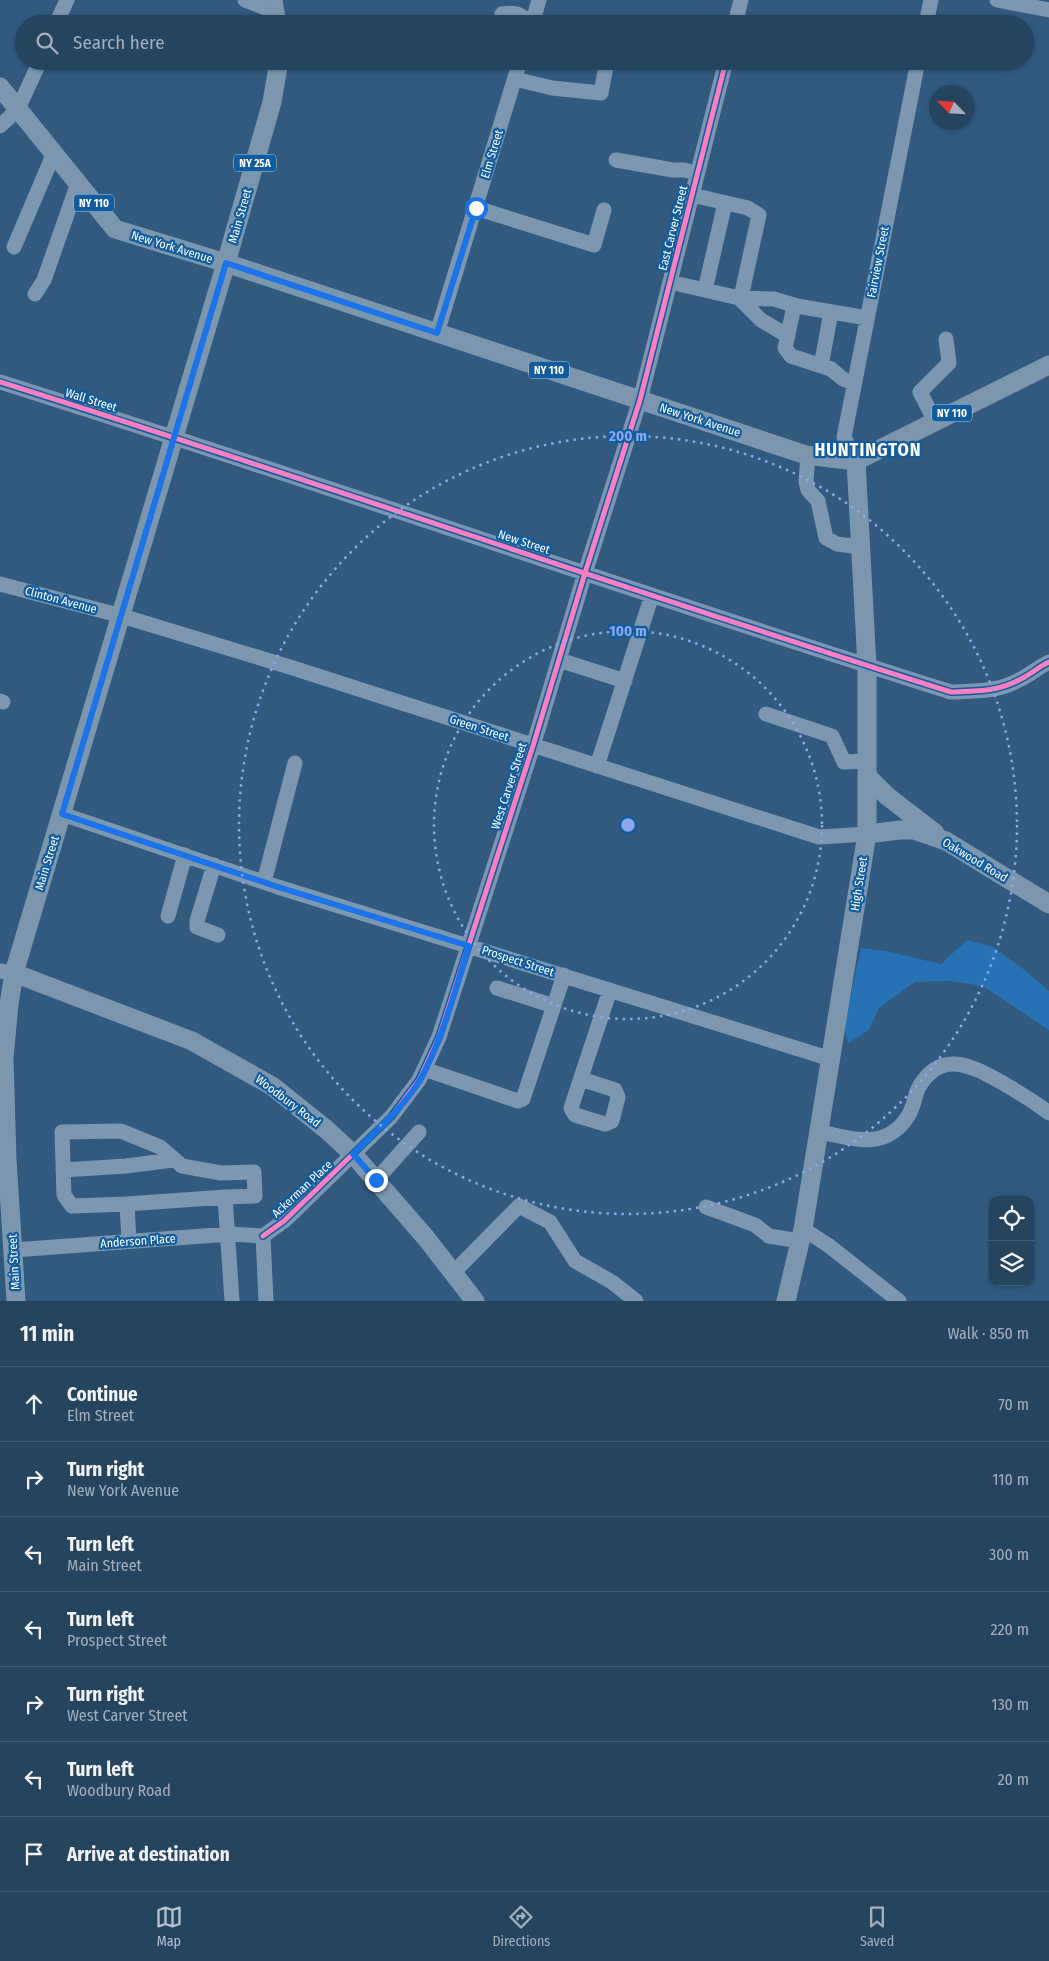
<!DOCTYPE html>
<meta charset="utf-8">
<style>
body{margin:0;font-family:"Fira Sans Condensed",sans-serif;background:#2d4b64;color:#f1f3f6}
.controls{position:absolute;right:15px;bottom:15px;display:grid;overflow:hidden;border-radius:10px;box-shadow:0 1px 4px #0004}
.controls button{width:45px;height:45px;display:grid;place-items:center;padding:0;border:0;border-bottom:1px solid #425c73;background:#25445e;color:#f1f3f6;font:25px sans-serif}
.compass{position:absolute;left:929px;top:85px;width:45px;height:45px;border-radius:50%;background:#25445e;box-shadow:0 1px 4px #0004;rotate:295deg}
.stop{position:absolute;width:15px;height:15px;margin:-11px;border:4px solid #1a73e8;border-radius:50%;background:#fff}
.stop.end{background:#1a73e8;border-color:#fff;box-shadow:0 1px 5px #0008}
.list{margin:0;padding:0;list-style:none}
h2{display:flex;justify-content:space-between;align-items:center;height:65px;margin:0;padding:0 20px;font-size:21px}
h2 small{font-size:16px;font-weight:400;color:#a3b0bc}
.list li{display:grid;grid-template-columns:32px 1fr auto;gap:15px;align-items:center;box-sizing:border-box;height:75px;padding:0 20px;border-top:1px solid #425c73}
.list b{display:block;font-size:19px;white-space:nowrap}
.list p{margin:0;font-size:16px;white-space:nowrap;color:#a3b0bc}
.list em{font-size:16px;font-style:normal;color:#a3b0bc}
.icon{flex:none;width:28px;height:28px;fill:none;stroke:currentColor;stroke-width:2;stroke-linecap:round;stroke-linejoin:round}
.map{position:relative;flex:none;width:1049px;height:1301px;overflow:hidden}
.search{position:absolute;background:#25445e;box-shadow:0 1px 4px #0004;left:15px;right:15px;top:15px;height:55px;display:flex;align-items:center;gap:12px;box-sizing:border-box;padding:0 18px;border-radius:28px;color:#a3b0bc;font-size:19px}
.sheet{height:590px;background:#25445e}
nav{display:flex;justify-content:space-around;align-items:center;box-sizing:border-box;height:70px;border-top:1px solid #425c73;background:#25445e;font-size:14px;color:#a3b0bc}
nav a{display:grid;justify-items:center;gap:2px}
nav .on{color:#b7c5d2}
.map>svg:first-child{display:block}
</style>
<div class="map">
<svg width="1049" height="1301" viewBox="0 0 1049 1301">
<rect width="100%" height="100%" fill="#315a7e"/>
<path fill="#2672b4" d="M967,940l26,7 33,24 23,20v39l-66,-44 -33,-5 -35,1 -36,26 -10,22 -21,13 -4,-16 17,-79 25,3 55,13z"/>
<g fill="none" stroke-linecap="round" stroke-linejoin="round">
<path stroke="#7c97af" stroke-width="15" d="M245,0l31,12
M997,0l52,10
M502,14c17,-3 18,2 32,10
M56,24l11,-24
M532,24l7,-24
M623,24h5
M735,24l6,-24
M926,24l5,-24
M515,79l37,9 49,5 6,-32
M0,126l18,-17 22,-48
M616,160l57,10h11l13,3
M476,208l118,37 10,-35
M14,247l40,-94
M670,282l69,16 3,-5 17,-78 -11,-7 -56,-13
M705,290l20,-87
M35,294l9,-14 34,-97
M437,333l83,-272
M788,336l-27,-16 -22,-22 35,1 23,7
M821,366l10,-54
M0,382c318,100 633,210 951,310 24,-1 46,0 68,-12 11,-5 19,-13 30,-18
M854,383l-11,-4 -12,-10 -40,-13 -6,-8 8,-37 4,-5 70,12
M935,421l-15,-29 29,-29 -3,-24
M808,455l-2,26 2,9 10,11 8,37 11,6 23,3
M856,461l-12,-24 74,-376
M0,584l122,32 171,52 526,169 48,-3
M559,660l66,21
M0,701l3,1
M766,714l66,22 12,26 24,-1
M597,766l55,-171
M62,814l216,73 553,172
M214,865l-17,56v6l21,8
M264,882l31,-119
M168,916l17,-61
M0,971l14,2
M497,988l57,18
M424,1069l94,32 5,-2 41,-124
M581,1079l34,11 3,7 -6,24 -7,3 -30,-9 -4,-7 39,-118
M820,1132c17,3 38,10 56,7 18,-3 32,-18 37,-34 2,-6 3,-13 6,-18 22,-38 53,-21 82,-5 17,10 33,19 48,31
M63,1170l63,-4 47,-6
M376,1180l43,-48
M127,1204l-55,2 -8,-11 -2,-63 59,-1 39,16 22,19 39,7 33,-1 1,24 -30,1
M706,1207l49,18 14,11 31,5
M803,1229l25,16 71,56
M263,1236l21,-15 107,-104 28,-37 20,-43 94,-291 52,-173 55,-173 86,-339
M263,1236l3,65
M129,1241l-2,-37 98,-7 7,104
M14,1250l216,-16 33,2
M453,1273l66,-67 31,16 25,39 37,21 24,19"/>
<path stroke="#7b96ad" stroke-width="19" d="M273,0l4,24
M0,87l115,142 111,34 580,192 50,6 193,-96
M868,777l19,19 48,37
M867,834l33,-4h14l32,11 103,63
M14,973l178,68 80,45 55,44 26,24 73,84 49,63
M16,1301l-9,-142 -3,-101 5,-54 5,-31 212,-710 46,-161 7,-41
M786,1301l17,-72 64,-395v-168l-11,-205"/>
<g stroke="#115c9e" stroke-width="8">
<path id="cycleway" d="M0,382c318,100 633,210 951,310 24,-1 46,0 68,-12 11,-5 19,-13 30,-18
M263,1236l21,-15 107,-104 28,-37 20,-43 94,-291 52,-173 55,-173 86,-339"/>
</g>
<use href="#cycleway" stroke="#ff80c0" stroke-width="5"/>
</g>
<g fill="none" stroke-linecap="round" stroke-linejoin="round">
<path stroke="#1a73e8" stroke-width="6" d="M376,1180l-23,-26c23,-23 50,-46 67,-74 23,-41 35,-90 49,-134l-191,-59 -216,-73 164,-551 211,70 39,-125"/>
</g>
<g fill="none" stroke="#8ea6ec" stroke-width="2.5" stroke-dasharray="2.5 5">
<circle cx="628" cy="825" r="194"/>
<circle cx="628" cy="825" r="389"/>
</g>
<g text-anchor="middle" dominant-baseline="central" stroke-width="4.5" stroke-linejoin="round" paint-order="stroke">
<g fill="#115c9e" stroke="#b8cee2" stroke-width="1">
<rect x="234" y="154.5" width="42" height="17" rx="4"/>
<rect x="74" y="194.5" width="40" height="17" rx="4"/>
<rect x="529" y="361.5" width="40" height="17" rx="4"/>
<rect x="932" y="404.5" width="40" height="17" rx="4"/>
</g>
<g font-size="11" font-weight="bold" fill="#fff">
<text x="255" y="163">NY 25A</text>
<text x="94" y="203">NY 110</text>
<text x="549" y="370">NY 110</text>
<text x="952" y="413">NY 110</text>
</g>
<g font-size="12" fill="#fff" stroke="#115c9e">
<text transform="translate(492 154) rotate(-73)">Elm Street</text>
<text transform="translate(240 216) rotate(-74)">Main Street</text>
<text transform="translate(673 228) rotate(-76)">East Carver Street</text>
<text transform="translate(172 247) rotate(17)">New York Avenue</text>
<text transform="translate(878 262) rotate(-79)">Fairview Street</text>
<text transform="translate(91 400) rotate(17)">Wall Street</text>
<text transform="translate(700 420) rotate(18)">New York Avenue</text>
<text transform="translate(524 542) rotate(18)">New Street</text>
<text transform="translate(61 600) rotate(15)">Clinton Avenue</text>
<text transform="translate(479 728) rotate(18)">Green Street</text>
<text transform="translate(509 786) rotate(-72)">West Carver Street</text>
<text transform="translate(975 860) rotate(31)">Oakwood Road</text>
<text transform="translate(47 863) rotate(-73)">Main Street</text>
<text transform="translate(859 884) rotate(-81)">High Street</text>
<text transform="translate(518 961) rotate(18)">Prospect Street</text>
<text transform="translate(288 1101) rotate(37)">Woodbury Road</text>
<text transform="translate(302 1189) rotate(-43)">Ackerman Place</text>
<text transform="translate(138 1241) rotate(-4)">Anderson Place</text>
<text transform="translate(14 1262) rotate(-93)">Main Street</text>
</g>
<g font-size="18" font-weight="bold" letter-spacing="1" fill="#fff" stroke="#115c9e">
<text x="868" y="450">HUNTINGTON</text>
</g>
</g>
<circle cx="628" cy="825" r="8" fill="#8ea6ec" stroke="#115c9e" stroke-width="2.5"/>
<g font-size="15" text-anchor="middle" font-weight="bold" fill="#8ea6ec" stroke="#115c9e" stroke-width="4.5" stroke-linejoin="round" paint-order="stroke">
<text x="628" y="441">200 m</text>
<text x="628" y="636">100 m</text>
</g>
</svg>
<div class="controls">
<button><svg class="icon" aria-label="locate" viewBox="0 0 24 24"><circle cx="12" cy="12" r="6"/><path d="M12 2v4M12 18v4M2 12h4M18 12h4"/></svg></button>
<button><svg class="icon" aria-label="layers" viewBox="0 0 24 24"><path d="M12 4l9 5-9 5-9-5zM3 14l9 5 9-5"/></svg></button>
</div>
<svg class="compass" viewBox="-18 -18 36 36"><path d="M0-13l5 13h-10z" fill="#e53935"/><path d="M0 13l5-13h-10z" fill="#a3b0bc"/></svg>
<div class="stop" style="left:476px;top:208px"></div>
<div class="stop end" style="left:376px;top:1180px"></div>
<div class="search"><svg class="icon" aria-label="search" viewBox="0 0 24 24"><circle cx="10" cy="10" r="6"/><path d="M15 15l6 6"/></svg>Search here</div>
</div>
<section class="sheet">
<h2>11 min<small>Walk · 850 m</small></h2>
<ul class="list">
<li><svg class="icon" aria-label="ahead" viewBox="0 0 24 24"><path d="M12 20V5M6 11l6-6 6 6"/></svg><div><b>Continue</b><p>Elm Street</p></div><em>70 m</em></li>
<li><svg class="icon" aria-label="right" viewBox="0 0 24 24"><path d="M7 20v-9h11M14 6l5 5-5 5"/></svg><div><b>Turn right</b><p>New York Avenue</p></div><em>110 m</em></li>
<li><svg class="icon" aria-label="left" viewBox="0 0 24 24"><path d="M17 20v-9H6M10 6l-5 5 5 5"/></svg><div><b>Turn left</b><p>Main Street</p></div><em>300 m</em></li>
<li><svg class="icon" aria-label="left" viewBox="0 0 24 24"><path d="M17 20v-9H6M10 6l-5 5 5 5"/></svg><div><b>Turn left</b><p>Prospect Street</p></div><em>220 m</em></li>
<li><svg class="icon" aria-label="right" viewBox="0 0 24 24"><path d="M7 20v-9h11M14 6l5 5-5 5"/></svg><div><b>Turn right</b><p>West Carver Street</p></div><em>130 m</em></li>
<li><svg class="icon" aria-label="left" viewBox="0 0 24 24"><path d="M17 20v-9H6M10 6l-5 5 5 5"/></svg><div><b>Turn left</b><p>Woodbury Road</p></div><em>20 m</em></li>
<li><svg class="icon" aria-label="arrive" viewBox="0 0 24 24"><path d="M6 21V4h12l-3 4 3 4H6"/></svg><div><b>Arrive at destination</b></div></li>
</ul>
</section>
<nav>
<a class="on"><svg class="icon" aria-label="map" viewBox="0 0 24 24"><path d="M3 6l6-2 6 2 6-2v14l-6 2-6-2-6 2zM9 4v14M15 6v14"/></svg>Map</a>
<a><svg class="icon" aria-label="directions" viewBox="0 0 24 24"><path d="M12 3l9 9-9 9-9-9zM9 14v-3h6M13 9l2 2-2 2"/></svg>Directions</a>
<a><svg class="icon" aria-label="saved" viewBox="0 0 24 24"><path d="M7 4h10v16l-5-4-5 4z"/></svg>Saved</a>
</nav>
